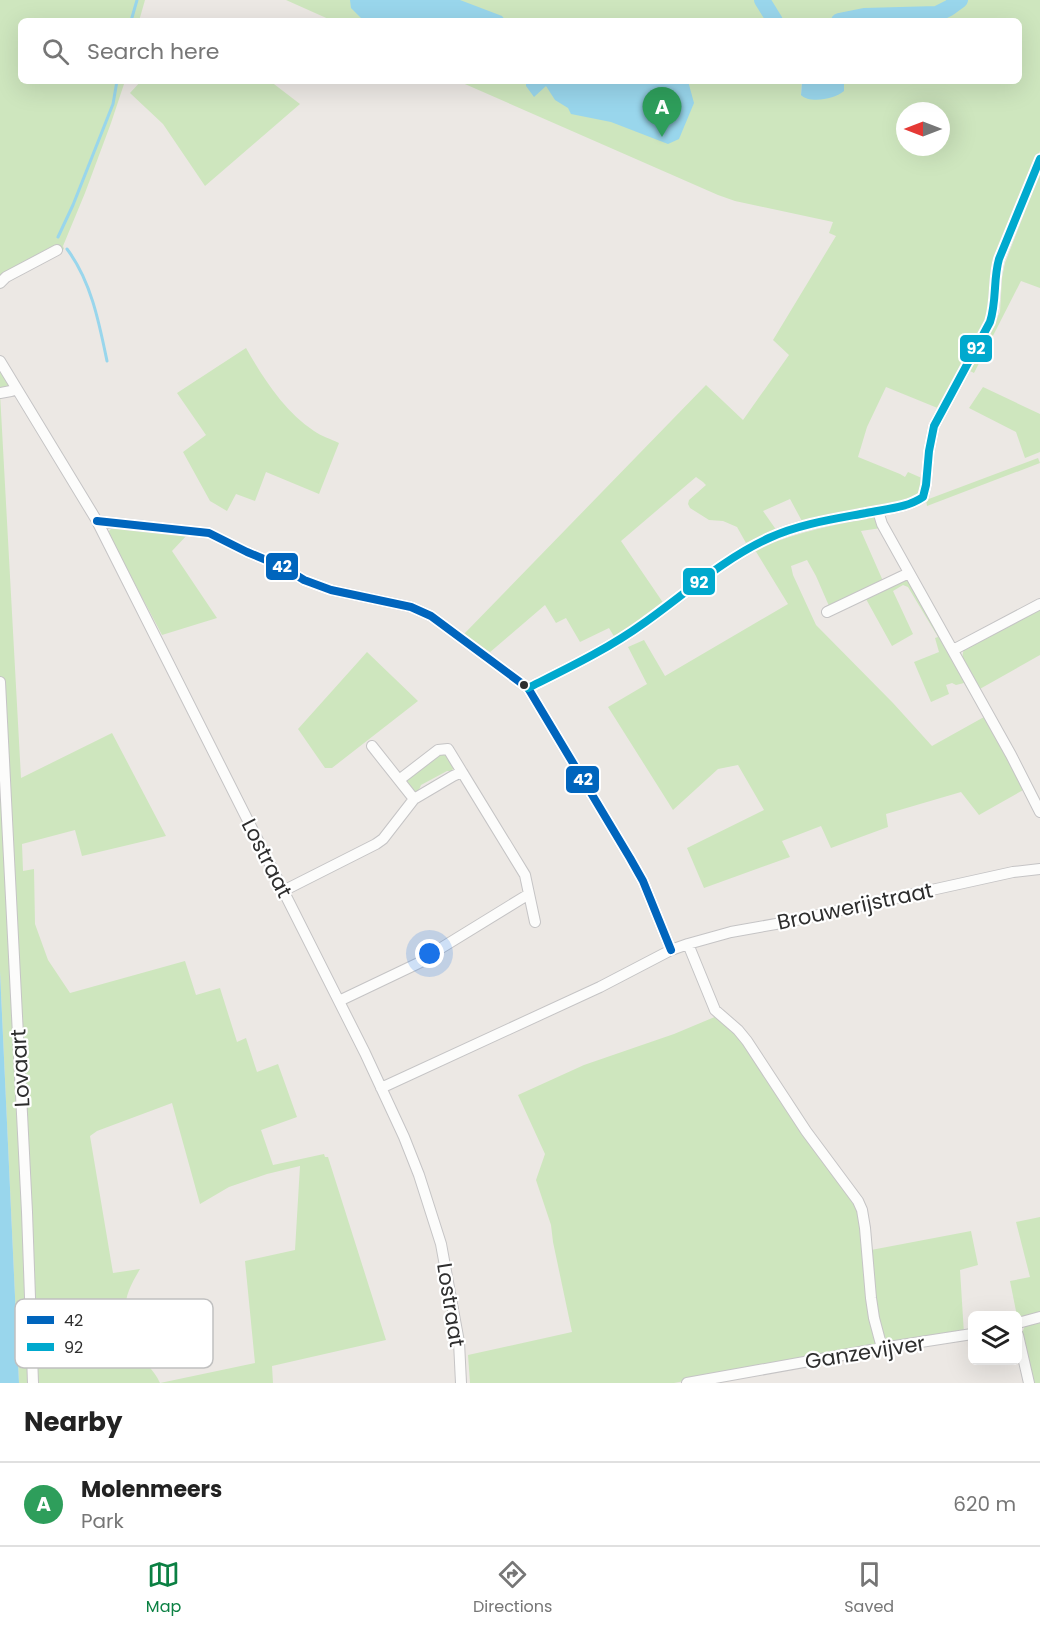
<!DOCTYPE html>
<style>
body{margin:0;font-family:Poppins,sans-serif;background:#f2f2f2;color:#222}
.controls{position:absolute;right:18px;bottom:18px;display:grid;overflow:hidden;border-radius:9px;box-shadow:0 6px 24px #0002}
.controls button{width:54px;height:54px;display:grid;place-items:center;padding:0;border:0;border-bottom:2px solid #e0e0e0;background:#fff;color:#222;font:30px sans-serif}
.compass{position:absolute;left:896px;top:102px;width:54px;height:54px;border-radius:50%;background:#fff;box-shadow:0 6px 24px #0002;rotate:270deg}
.you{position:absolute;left:430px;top:954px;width:21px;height:21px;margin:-15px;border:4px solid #fff;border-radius:50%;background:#1a73e8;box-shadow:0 0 0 9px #1a73e833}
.badge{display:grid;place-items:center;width:39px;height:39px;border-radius:50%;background:#0b8043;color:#fff;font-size:20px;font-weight:700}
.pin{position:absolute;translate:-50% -50px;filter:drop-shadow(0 2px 3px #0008)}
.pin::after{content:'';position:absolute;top:32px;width:21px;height:18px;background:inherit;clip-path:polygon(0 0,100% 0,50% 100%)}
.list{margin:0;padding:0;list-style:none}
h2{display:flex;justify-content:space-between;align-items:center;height:78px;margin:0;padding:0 24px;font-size:26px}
h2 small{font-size:20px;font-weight:400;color:#767676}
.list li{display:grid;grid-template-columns:39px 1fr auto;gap:18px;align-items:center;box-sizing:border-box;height:84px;padding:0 24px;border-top:2px solid #e0e0e0}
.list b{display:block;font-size:22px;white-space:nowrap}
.list p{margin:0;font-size:20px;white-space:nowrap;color:#767676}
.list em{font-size:20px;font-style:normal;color:#767676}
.icon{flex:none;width:33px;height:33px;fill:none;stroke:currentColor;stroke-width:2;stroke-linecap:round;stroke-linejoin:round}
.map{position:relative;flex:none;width:1040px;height:1383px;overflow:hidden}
.search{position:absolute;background:#fff;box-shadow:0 6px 24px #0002;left:18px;right:18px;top:18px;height:66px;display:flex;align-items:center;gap:15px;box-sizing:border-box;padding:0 21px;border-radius:9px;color:#767676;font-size:22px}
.sheet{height:162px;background:#fff}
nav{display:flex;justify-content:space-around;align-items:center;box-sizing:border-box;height:84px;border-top:2px solid #e0e0e0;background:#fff;font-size:16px;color:#767676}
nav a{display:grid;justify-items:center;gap:3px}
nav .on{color:#0b8043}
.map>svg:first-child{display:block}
</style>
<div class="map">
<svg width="1040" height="1383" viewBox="0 0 1040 1383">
<rect width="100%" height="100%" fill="#ece8e4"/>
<path fill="#cee6be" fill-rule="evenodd" d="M0,0h145l-6,21h-118v60h104l-14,42 -26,70 -22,53 1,3 -4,3 -5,-7 -55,36z
M286,0h471l11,21h-435z
M767,0h273v151l-42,103 -11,65 -47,90 -54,-22 -19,40 -9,30 42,17 5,3 3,-5 16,7 -1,10 -8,10 -112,24 -13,-24 -27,12 14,20 -31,12 -9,-16 -14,-6 -14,-1 -19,-12 -2,-4 1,-4 17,-15 -3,-3 -7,-5 -75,64 43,63 -49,34 -6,-10 -29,14 -14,-24 -10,5 -11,-18 -56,48 -25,-19 242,-249 37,35 46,-65 -16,-15 63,-104 -7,-3 4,-11 -98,-21 -17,-6 -260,-114h344l-1,14 42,-4 1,-10h175v-60h-238zM905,111h36v36h-36z
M141,81h129l30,23 -95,82 -42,-62 -33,-31z
M1040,172v116l-19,-7 -47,92 -4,-2 30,-59 2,-34 3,-15z
M246,348c17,30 38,63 68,83 7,5 17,8 25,12l-20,51 -53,-22 -11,29 -19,-7 -9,17 -17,-10 -27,-49 23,-17 -29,-42z
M0,358l17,31 -17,4 21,385 91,-45 54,103 -84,20 -7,-26 -53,14 1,27 11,-2 1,55 13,36 22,33 115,-32 11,34 24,-7 17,54 9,-4 11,34 21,-8 19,53 -36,13 12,35 51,-11 1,3h3l58,183 -114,26 1,17h-254l-19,-412zM172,1103l28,101 29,-17 38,-13 33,-8 -5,84 -50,11 10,102 -95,20c-6,-14 -18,-22 -26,-34 -5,-8 -7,-17 -8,-27 -3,-23 3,-34 14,-53l-27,4 -23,-137 7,-5z
M983,387l57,27v38l-15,6 -9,-26 -47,-24z
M1038,458l2,5 -113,43 -1,-6z
M876,516l5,12 -20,3 22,50 -54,25 -13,-30 -9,-16 -16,6 2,9 23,50 77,78 39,43 52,-29 -20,-34 -8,2 -4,-2 -6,2 3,9 -18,8 -17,-40 25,-10 -4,-14 3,-1 -30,-50 -5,-2 -10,6 20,43 -21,12 -26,-47 39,-19h5l115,209 -46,26 -18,-23 -75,22 2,13 -57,21 -10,-22 -39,15 8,16 -86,31 -17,-40 77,-38 -26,-45 -20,4 -45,41 -65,-103 39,-23 -19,-37 16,-7 21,36 123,-72 -33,-54c37,-17 80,-25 121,-34z
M113,527l75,7 -16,17 45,67 -55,17 -52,-98 -1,-6z
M1040,607v48l-62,35c-7,-13 -21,-28 -13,-43z
M367,652l51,49 -86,67h-7l-27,-39z
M446,752l8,14 -2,5h-5l-26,14 -2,5 -3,2 -4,-1 -5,-7v-5l33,-26z
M717,1016l22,18 119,177 19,133 -203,39h-204l-2,-28 104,-23 -19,-90 -2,-17 -15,-45 9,-26 -27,-59 66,-30 90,-31z
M1040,1217v97l-22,7 -8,-40 20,-4 -14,-55z
M971,1231l7,34 -18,5 4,64 -75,8c-14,-12 -16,-72 -18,-92z
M1040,1321v62h-6l-12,-50 3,-7z"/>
<path fill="#99d6ec" d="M350,0h110l42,16 4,5h-142l-13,-13z
M526,81h162l6,22 -15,36 -11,5 -57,-22 -40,-8 -3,-6 -13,-8 -9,-14 -12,11 -8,-11z
M802,81h42v10c-9,8 -34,13 -43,4z
M0,971l19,412h-19z"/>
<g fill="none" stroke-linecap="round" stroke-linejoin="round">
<path stroke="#99d6ec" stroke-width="3" d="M131,21l6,-21
M58,237l15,-32 40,-101 4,-23
M67,249c24,32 32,73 40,112"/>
<path stroke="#99d6ec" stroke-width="16" d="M762,0l13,21
M839,21l25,-5 73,-2 12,-6 11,-8"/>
<g stroke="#c5c4c5" stroke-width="12">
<path id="minor" d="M0,283l6,-6 51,-27
M0,361l97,160 268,532 39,84 15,38 22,69 18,98 2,41
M0,393l11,-2 6,-2
M878,511l4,13 129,231 29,57
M97,521l112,12 38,19 36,15 21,13 27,10 80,17 20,9 97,72 102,170 13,23 28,69
M827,612l82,-39
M953,650l87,-46
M0,682l27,530 6,171
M528,688c40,-20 80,-39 116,-65 41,-29 79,-64 125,-85 30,-14 65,-19 97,-25 19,-4 41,-5 57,-16l3,-12 3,-34 5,-25 56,-104c7,-22 3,-42 9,-63l41,-100
M372,746l42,53
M399,780l39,-30 10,-1 14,23
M283,891l93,-47 7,-5 31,-40 39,-23 9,-4 63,103 10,47
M688,944l27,66 23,20 9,11 59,90 52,70 4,9 3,18 6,70 3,20 8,30
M339,1001l86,-41 8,-7 96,-59
M381,1088l219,-101 71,-37 17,-6 43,-12 56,-10 226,-50 27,-3
M1018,1323l22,-6
M1018,1335l11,48
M687,1383l195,-35 90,-14"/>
</g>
<use href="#minor" stroke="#fcfcfb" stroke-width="10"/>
<g stroke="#fff" stroke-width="12">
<path id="bus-1" d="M97,521l112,12 38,19 36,15 21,13 27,10 80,17 20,9 97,72 102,170 13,23 28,69"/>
</g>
<g stroke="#fff" stroke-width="12">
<path id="bus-2" d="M528,688c40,-20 80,-39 116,-65 41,-29 79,-64 125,-85 30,-14 65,-19 97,-25 19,-4 41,-5 57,-16l3,-12 3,-34 5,-25 56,-104c7,-22 3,-42 9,-63l41,-100"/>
</g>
<use href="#bus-1" stroke="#0065bd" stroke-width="8"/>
<use href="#bus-2" stroke="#00a9ce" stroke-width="8"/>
</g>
<circle fill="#2e2e2e" stroke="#fff" stroke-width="2" cx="524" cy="685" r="5"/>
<g text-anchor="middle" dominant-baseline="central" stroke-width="4.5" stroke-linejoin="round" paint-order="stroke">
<g font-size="21" fill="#2e2e2e" stroke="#fff">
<text transform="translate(267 858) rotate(63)">Lostraat</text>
<text transform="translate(855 906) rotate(-12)">Brouwerijstraat</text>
<text transform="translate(20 1068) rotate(-93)">Lovaart</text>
<text transform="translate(451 1305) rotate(81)">Lostraat</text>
<text transform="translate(865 1352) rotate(-9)">Ganzevijver</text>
</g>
</g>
<rect x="15" y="1299" width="198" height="69" rx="9" fill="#fff" stroke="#c0c0c0" stroke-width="1.5"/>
<rect x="27" y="1316" width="27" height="8" fill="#0065bd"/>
<rect x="27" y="1343" width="27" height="8" fill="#00a9ce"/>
<g font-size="16" fill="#2e2e2e">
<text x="64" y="1326">42</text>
<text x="64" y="1353">92</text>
</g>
<g stroke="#fff" stroke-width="2">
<rect x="959" y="334" width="34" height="29" rx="6" fill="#00a9ce"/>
<rect x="265" y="552" width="34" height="29" rx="6" fill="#0065bd"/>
<rect x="682" y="567" width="34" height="29" rx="6" fill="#00a9ce"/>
<rect x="565" y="765" width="35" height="29" rx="6" fill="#0065bd"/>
</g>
<g font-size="16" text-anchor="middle" font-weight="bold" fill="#fff">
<text x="976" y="354">92</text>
<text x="282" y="572">42</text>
<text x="699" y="588">92</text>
<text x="583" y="785">42</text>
</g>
</svg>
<div class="controls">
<button><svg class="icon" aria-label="layers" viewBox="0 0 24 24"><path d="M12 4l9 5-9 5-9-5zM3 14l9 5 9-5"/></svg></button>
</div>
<svg class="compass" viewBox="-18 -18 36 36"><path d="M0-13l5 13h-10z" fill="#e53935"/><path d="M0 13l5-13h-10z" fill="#767676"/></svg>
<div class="you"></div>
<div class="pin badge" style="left:662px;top:137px;background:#2e9e5b">A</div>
<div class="search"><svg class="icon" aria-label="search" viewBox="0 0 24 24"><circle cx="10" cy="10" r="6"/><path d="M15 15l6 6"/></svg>Search here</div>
</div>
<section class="sheet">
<h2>Nearby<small></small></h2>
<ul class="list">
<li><span class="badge" style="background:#2e9e5b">A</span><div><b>Molenmeers</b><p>Park</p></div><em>620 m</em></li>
</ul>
</section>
<nav>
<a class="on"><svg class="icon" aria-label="map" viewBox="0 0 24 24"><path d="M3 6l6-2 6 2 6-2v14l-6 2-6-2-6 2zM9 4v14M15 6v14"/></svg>Map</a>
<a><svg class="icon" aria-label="directions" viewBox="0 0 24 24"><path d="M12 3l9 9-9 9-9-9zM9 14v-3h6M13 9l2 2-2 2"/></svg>Directions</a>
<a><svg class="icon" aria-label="saved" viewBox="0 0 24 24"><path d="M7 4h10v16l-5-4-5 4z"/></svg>Saved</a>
</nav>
